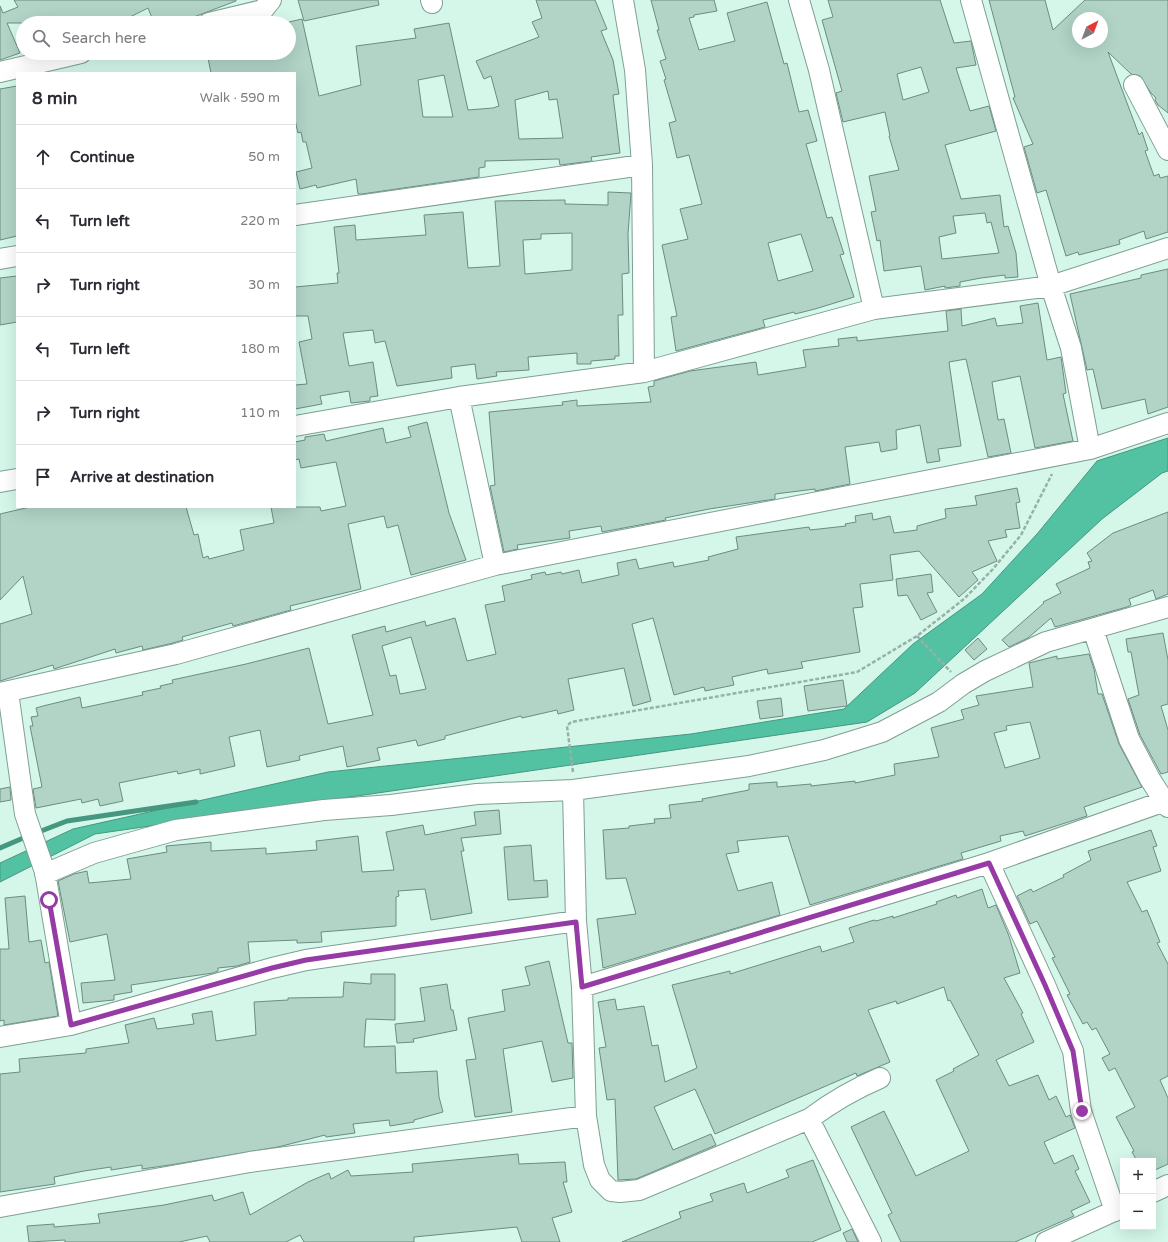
<!DOCTYPE html>
<meta charset="utf-8">
<style>
body{margin:0;font-family:"Varela Round",sans-serif;background:#f2f2f3;color:#2b2b33}
.controls{position:absolute;right:12px;bottom:12px;display:grid;overflow:hidden;border-radius:0px;box-shadow:0 4px 16px #0002}
.controls button{width:36px;height:36px;display:grid;place-items:center;padding:0;border:0;border-bottom:1px solid #e1e1e2;background:#fff;color:#2b2b33;font:20px sans-serif}
.compass{position:absolute;left:1072px;top:12px;width:36px;height:36px;border-radius:50%;background:#fff;box-shadow:0 4px 16px #0002;rotate:41deg}
.stop{position:absolute;width:12px;height:12px;margin:-9px;border:3px solid #963aa5;border-radius:50%;background:#fff}
.stop.end{background:#963aa5;border-color:#fff;box-shadow:0 1px 4px #0008}
.list{margin:0;padding:0;list-style:none}
h2{display:flex;justify-content:space-between;align-items:center;height:52px;margin:0;padding:0 16px;font-size:17px}
h2 small{font-size:13px;font-weight:400;color:#7c7c81}
.list li{display:grid;grid-template-columns:26px 1fr auto;gap:12px;align-items:center;box-sizing:border-box;height:64px;padding:0 16px;border-top:1px solid #e1e1e2}
.list b{display:block;font-size:15px;white-space:nowrap}
.list em{font-size:13px;font-style:normal;color:#7c7c81}
.icon{flex:none;width:22px;height:22px;fill:none;stroke:currentColor;stroke-width:2;stroke-linecap:round;stroke-linejoin:round}
.map{position:relative;flex:none;width:1168px;height:1242px;overflow:hidden}
.search{position:absolute;background:#fff;box-shadow:0 4px 16px #0002;left:16px;top:16px;width:280px;height:44px;display:flex;align-items:center;gap:10px;box-sizing:border-box;padding:0 14px;border-radius:22px;color:#7c7c81;font-size:15px}
.panel{position:absolute;background:#fff;box-shadow:0 4px 16px #0002;left:16px;top:72px;width:280px;height:436px;border-radius:0px}
.map>svg:first-child{display:block}
</style>
<div class="map">
<svg width="1168" height="1242" viewBox="0 0 1168 1242">
<rect width="100%" height="100%" fill="#d4f7ea"/>
<path fill="#52c2a2" stroke="#459780" d="M1168,438v33l-6,2 -60,46 -187,174 -48,29 -772,112 -95,48v-19l73,-34 255,-57 363,-38 153,-25 69,-65 69,-50 55,-60 60,-73z"/>
<g fill="none" stroke-linecap="round" stroke-linejoin="round">
<path stroke="#459780" stroke-width="5" d="M36,833l31,-12 129,-19
M0,848l28,-12"/>
</g>
<path fill="#b1d4c7" stroke="#6c8c80" fill-rule="evenodd" d="M14,0h222v1l-58,22h-24l-6,-15 -30,15h-3l-2,-4 -11,4h-95l13,30 -20,7v-54l3,7 15,-6z
M298,0h80l1,5 -75,16z
M536,0h59l12,29 -6,2 12,29 6,34 -6,1 7,58 -29,4 1,4 -32,4 -1,-6 -74,2v6l-6,1v9l-117,17h-4l-2,-15 -39,9 -1,-3 -16,4 -4,-17 16,-4 -6,-26h-3l-2,-10 -3,1 -3,-13v-47h-84l-4,-20h82v-31l13,-3 17,77 42,-11 -5,-39 60,-8 -2,-9 35,-6 19,87 25,-2 6,-2 -8,-30 -7,3 -8,-18 63,-24 -7,-15 10,-4zM444,75l9,42h-30l-5,-37zM548,91l1,9 8,-1 6,39 -44,1 -4,-39z
M651,0h63l3,11 -23,4v2l-5,1 10,32 36,-9 -8,-28 40,-11 17,62 3,-1 12,49 9,-2 9,31 -11,3 21,74 5,-1 12,37 -4,1 14,42 -39,12 -20,5 -1,-2 -31,8 2,7 -89,24 -5,-34 6,-1 -15,-71 26,-6 -8,-30 22,-5 -13,-49 -12,3 -8,-35 7,-2 -12,-41 2,-1 -6,-18 6,-2 -9,-29h2zM801,234l12,37 -35,10 -10,-38z
M828,0h112l14,43 17,-2 5,24 -20,3 14,43 19,-5 7,25 -51,14 16,54 39,-4 4,32 4,-1 8,27 2,24 -13,1v-3l-24,3 -21,4v4l-15,2v-2l-20,4 -4,-24 -37,5 -4,-31 -3,1 -6,-29 5,-1 -7,-35 30,-6 -10,-34h1l-5,-24 -42,10 -7,-29 6,-2 -20,-71 11,-3zM921,67l8,25 -26,8 -6,-26zM985,213l2,10 4,-1 8,31 -57,6 -3,-22 17,-4 -3,-17z
M989,0h56l8,30 32,-30h83v113l-10,-8 -3,-5 1,-2 -5,-5 -11,-17 -9,-2 -23,-22 31,83 3,-3 6,18 -3,1 9,25 5,-2 1,4 8,-2v56l-22,7 -2,-8 -25,9 1,4 -41,11 -1,-3 -12,4 -20,-66 -9,3 -13,-46 9,-3 -20,-46 2,-1zM1078,18h24v24h-24z
M17,86v150l-17,4v-151z
M608,192l23,1 -3,41 1,39 -7,1 1,41h-5l1,41h-4v3l-24,2v3h-14v-11l-49,4 1,13 -33,2 1,4 -20,3 -2,-15 -24,3 1,11 -55,8 -12,-45 -10,2 -2,-13 -30,3 6,33 24,-4 5,34 -8,1v4l-19,2 -2,-12 -29,5 2,8 -27,5v-24l12,-1 -8,-42 13,-3 -4,-23h-13v-29l43,-4 -1,-10h2l-5,-46 21,-2 1,15 70,-5 -2,-20 39,-3 5,56 32,-2 -5,-65 70,-1v4l43,1zM572,233v37l-47,4 -2,-34 18,-1v-5z
M1168,269v138l-20,7 -3,-15 -43,10 -9,-40 -6,1 -17,-76 71,-16v-3z
M17,276v46l-17,3v-47z
M1038,303l9,57 14,-3 5,36 -3,1 10,47 -38,7 -15,-72 -28,6 6,38 6,-1 7,34 -23,4 -22,-98 -17,3 12,84 -23,3 2,12 -13,2 -7,-38 -24,5 1,19 -16,3 -2,-10 -34,5 5,37 -35,7v-2l-40,5v5l-66,10 -44,9 1,2 -64,12 -1,-6 -32,5 1,7 -53,7 1,4 -14,3 -14,-66 5,-1 -6,-73 74,-7 -1,-3 15,-2v6l74,-4 -3,-15 6,-1v-5l36,-10 66,-9 2,13 48,-8 -3,-17 36,-4 -1,-7 19,-2v4l91,-10 -2,-20 15,-2 1,17 33,-8 2,8 26,-3 -3,-17z
M427,422l22,91 17,47 -55,15 -13,-50 -11,3 -3,-12 -36,8 13,65 -71,17 1,4 -58,16 -1,-3 -50,14 1,3 -10,3 -30,7 -1,-4 -26,7 -1,-4 -61,20 -1,-4 -53,16v-57l32,-10 -9,-38 -23,24v-86l30,-7h156l8,28 4,-1 5,24 5,-2 1,3 35,-9 -4,-20 34,-7 -3,-16h49l1,4 25,-5 -10,-44 -35,6 -2,-9 -4,1v-18l10,-2v-3l19,-3 2,7 57,-13 3,15 25,-6 -3,-10z
M1017,488l3,14 -4,1 1,7 3,18 -15,2 2,7 -19,4 9,20 -25,11 6,8 -19,17 -40,-46 -29,4 3,25 -33,4 3,23 -10,1 7,44 -59,10 2,6 -35,6 -1,-5 -35,8 2,8 -29,6 -1,-4 -30,8 -21,-77 -21,6 19,77 -18,5 -9,-38 -56,11 6,31 -16,4 -1,-4 -35,8 -1,-2 -76,20v3l-27,7 -2,-6 -39,8 3,12 -33,7 -4,-21 -44,10 1,4 -33,7 -7,-37 -31,7 6,29 -35,8v-5l-22,5 -1,-3 -58,12 4,18 -23,5 -2,-7 -16,4 -1,-4 -45,9 -3,-19 9,-2 -12,-61h3l-2,-9 7,-1 -2,-8 7,-2 37,-9 2,11 61,-13 -1,-3 19,-4 -1,-2 13,-3 -1,-3 74,-16 63,-16 19,76 45,-9 -21,-80 33,-9 1,6 39,-11 1,5 29,-8 12,43 29,-7 -11,-49 20,-4 -3,-15 30,-7 -1,-4 14,-3 1,3 15,-3 1,2 17,-4 3,13 37,-8 -2,-12 19,-4 3,10 34,-7 1,5 35,-7 -1,-3 30,-8 -2,-12 73,-10 1,3 36,-4 -1,-2 11,-2 -1,-6 17,-3 1,7 17,-4 4,17 23,-3v-4l29,-8 -1,-9 32,-4 -2,-9zM411,637l15,52 -26,5 -4,-19 -6,1 -8,-30z
M1168,512v82l-12,5 -3,-9 -24,9 2,6 -4,2 -72,20 -4,-9 -23,20 -19,9 -7,-7 42,-37 -1,-1 18,-9 -5,-9 34,-16 -2,-6 4,-1 -5,-8 26,-20z
M931,574l2,18 -6,1 10,19 -16,8 -14,-25 -9,1 -2,-17z
M1163,633l5,27v44l-7,2 7,24v42l-7,2 -21,-39 -12,-36 11,-4 -8,-43h-3l-2,-13z
M978,638l9,11 -13,11 -9,-10z
M1089,654l5,15 4,25h4l17,50 23,43 -58,20 3,9 -62,20 -2,-5 -23,5 1,5 -40,12 2,6 -153,46 -22,-69 -51,5 2,11 -13,2 12,37 34,-9 8,33 -177,53 -6,-49 39,-5 -10,-36 -20,1 -3,-49 26,-2v-2l26,-3 -1,-4 17,-1 -2,-13 34,-4 -1,-2 47,-9v-6l28,-2v5l34,-3v2l44,-5v2l40,-8 -1,-11 45,-7 -8,-29 33,-9 -3,-9 18,-5 -3,-9 57,-9 -4,-24 28,-7v3zM1030,722l10,36 -35,10 -11,-35 13,-3 -1,-4z
M843,680l4,26 -39,5 -4,-25z
M781,698l2,18 -23,3 -3,-18z
M10,787l1,13 -11,2v-13z
M499,810l2,24 -40,4 3,13h-3l11,62 -41,7 -6,-31 -27,2 1,5 -3,1v29l-75,6 1,10 -25,1v-3l-49,2 2,20 -13,4 -19,2v3l-5,2 -82,12 1,7 -18,3v5l-31,3 -2,-20 34,-3 -8,-46 -37,8 -12,-61 16,-7 13,-3 2,12 42,-4 -4,-20 40,-7 -1,-6 45,-4v9l55,-3v6l51,-4 -1,-9 42,-5 4,36 32,-2 -8,-38 37,-7 2,10 51,-10 -2,-13z
M1151,830l6,16 -4,1 8,24 -34,11 15,30 5,-2 13,32 -3,1 11,21v112l-8,4 8,18v66l-15,7v-10h-16l-5,-9 2,-1 -18,-34 19,-10 -20,-39 -6,3 -7,-13 8,-4 -14,-26 -4,2 -5,-8 -4,2 -16,-29 3,-1 -18,-36 3,-1 -18,-36 -7,3 -13,-28 14,-7 2,3 31,-15 -1,-2 28,-15 -3,-9z
M531,845l3,36 13,-1 1,17 -40,3 -4,-53z
M982,889l6,19 8,-3 13,31 11,37 -16,5 19,35 -2,1 13,28 -38,18 13,26 29,-11 11,25 7,-4 10,21 4,-2 5,13 -31,14 10,22 19,-9 6,14 -4,2 15,31 -19,9 3,5 -59,26h-114l-13,-27 4,-2 -41,-86 33,-16 32,65 53,-25 -33,-71 18,-9 -1,-2 26,-14 -29,-55 -2,1 -4,-14 -47,17 -1,-3 -28,9 22,52 -33,14 -1,-3 -141,61 -20,-45 -41,18 19,43 38,-16 5,11 -80,34 -18,1 -3,-81 -8,1 -8,-52 7,-1 -8,-45 17,-3 2,11 27,-4 8,40 6,-1 7,37 32,-14 -25,-83 58,-14v3l90,-28 2,6 32,-10 -5,-14 25,-8 2,1 17,-5v2l44,-14 -1,-2 20,-7 1,3z
M25,896l4,46 12,-2 4,23 4,-1 9,54 -54,9v-5l-4,1v-72h9l-4,-51z
M549,961l19,82h4l1,35 -21,4 -10,-41 -39,8 9,63 -37,5 -9,-57 10,-1 -8,-41 37,-7 -3,-21 28,-5 -5,-18z
M371,974h24v46l-29,-1 -2,28 31,-1 1,27 41,-2 2,26 4,15 -29,8v2l-24,4 -1,-6 -36,4 2,9 -29,4 -1,-2 -47,12 -108,18 -28,4v-4l-31,5v-3l-27,4 -30,6 1,7 -55,8v-118l20,-2 -1,-13 67,-6v-4l43,-6 -4,-18 29,-7 3,11 37,-5 -2,-10 20,-3 4,30 40,-6 -2,-33 34,-2v-2l55,-1 1,-15 27,2z
M447,984l4,26h2l4,20 -44,9 1,3 -17,1 -2,-19 30,-3 -5,-33z
M518,1154l1,10 46,-2 2,20h-4l9,30 -20,6 8,24h-38l-5,-15 -103,10v5h-110l-4,-7 -14,7h-76l-3,-6 -28,6h-114v-2l-36,2 -2,-16 27,-2v3l46,-4 -2,-9 66,-9 48,-10 2,6 29,-9 7,23 58,-33 21,-9 2,6 17,-9 3,6 62,-4 -1,-8z
M813,1160l28,70 -29,12h-190l59,-24 -2,-6 34,-11 -3,-7 34,-11 3,10 42,-16 -3,-7z
M852,1229l6,13h-11l-4,-9z"/>
<g fill="none" stroke-linecap="round" stroke-linejoin="round">
<g stroke="#7f9f94" stroke-width="22">
<path id="minor" d="M431,0l1,3
M623,0l12,70 7,95 2,207
M799,0l20,70 55,239
M971,0l80,286 20,62 19,101
M209,23l54,-13 8,-10
M0,72l81,-19
M1134,85l34,65
M295,215l347,-50
M0,259l17,-3
M459,397l36,168
M295,426l164,-29 185,-25 230,-63 177,-23 117,-38
M0,482l17,-3
M1093,629l36,110 21,40 18,28
M8,692l17,122 20,58 26,153
M0,693l176,-39 319,-89 595,-116 78,-26
M573,790l3,131 6,66 4,129 8,49 6,15 11,11 9,1 19,-2 170,-71c23,-17 45,-30 71,-41
M989,863l56,122 28,66 8,60 34,100
M45,874l49,-21 82,-23 148,-20 67,-5 86,-11 96,-4 176,-24 75,-16 58,-18 57,-30 24,-18 22,-13 61,-29 122,-35
M582,987l407,-124 179,-63
M0,1037l71,-12 201,-57 34,-8 270,-39
M809,1119l62,123
M1153,1192l15,-7
M0,1207l250,-45 336,-46
M1046,1242l77,-35"/>
</g>
<path stroke="#96b1a8" stroke-width="2.5" stroke-dasharray="4 2" stroke-linecap="butt" d="M917,636l34,36
M573,772l-6,-46 4,-4 286,-50 60,-36 47,-37 29,-30 28,-34 31,-61"/>
<use href="#minor" stroke="#fff" stroke-width="20"/>
</g>
<g fill="none" stroke-linecap="round" stroke-linejoin="round">
<path stroke="#963aa5" stroke-width="5" d="M49,900l22,125 201,-57 34,-8 270,-38 6,65 407,-124 56,122 28,66 9,60"/>
</g>
</svg>
<div class="controls">
<button>+</button>
<button>−</button>
</div>
<svg class="compass" viewBox="-18 -18 36 36"><path d="M0-13l5 13h-10z" fill="#e53935"/><path d="M0 13l5-13h-10z" fill="#7c7c81"/></svg>
<div class="stop" style="left:49px;top:900px"></div>
<div class="stop end" style="left:1082px;top:1111px"></div>
<div class="search"><svg class="icon" aria-label="search" viewBox="0 0 24 24"><circle cx="10" cy="10" r="6"/><path d="M15 15l6 6"/></svg>Search here</div>
<section class="panel">
<h2>8 min<small>Walk · 590 m</small></h2>
<ul class="list">
<li><svg class="icon" aria-label="ahead" viewBox="0 0 24 24"><path d="M12 20V5M6 11l6-6 6 6"/></svg><div><b>Continue</b></div><em>50 m</em></li>
<li><svg class="icon" aria-label="left" viewBox="0 0 24 24"><path d="M17 20v-9H6M10 6l-5 5 5 5"/></svg><div><b>Turn left</b></div><em>220 m</em></li>
<li><svg class="icon" aria-label="right" viewBox="0 0 24 24"><path d="M7 20v-9h11M14 6l5 5-5 5"/></svg><div><b>Turn right</b></div><em>30 m</em></li>
<li><svg class="icon" aria-label="left" viewBox="0 0 24 24"><path d="M17 20v-9H6M10 6l-5 5 5 5"/></svg><div><b>Turn left</b></div><em>180 m</em></li>
<li><svg class="icon" aria-label="right" viewBox="0 0 24 24"><path d="M7 20v-9h11M14 6l5 5-5 5"/></svg><div><b>Turn right</b></div><em>110 m</em></li>
<li><svg class="icon" aria-label="arrive" viewBox="0 0 24 24"><path d="M6 21V4h12l-3 4 3 4H6"/></svg><div><b>Arrive at destination</b></div></li>
</ul>
</section>
</div>
